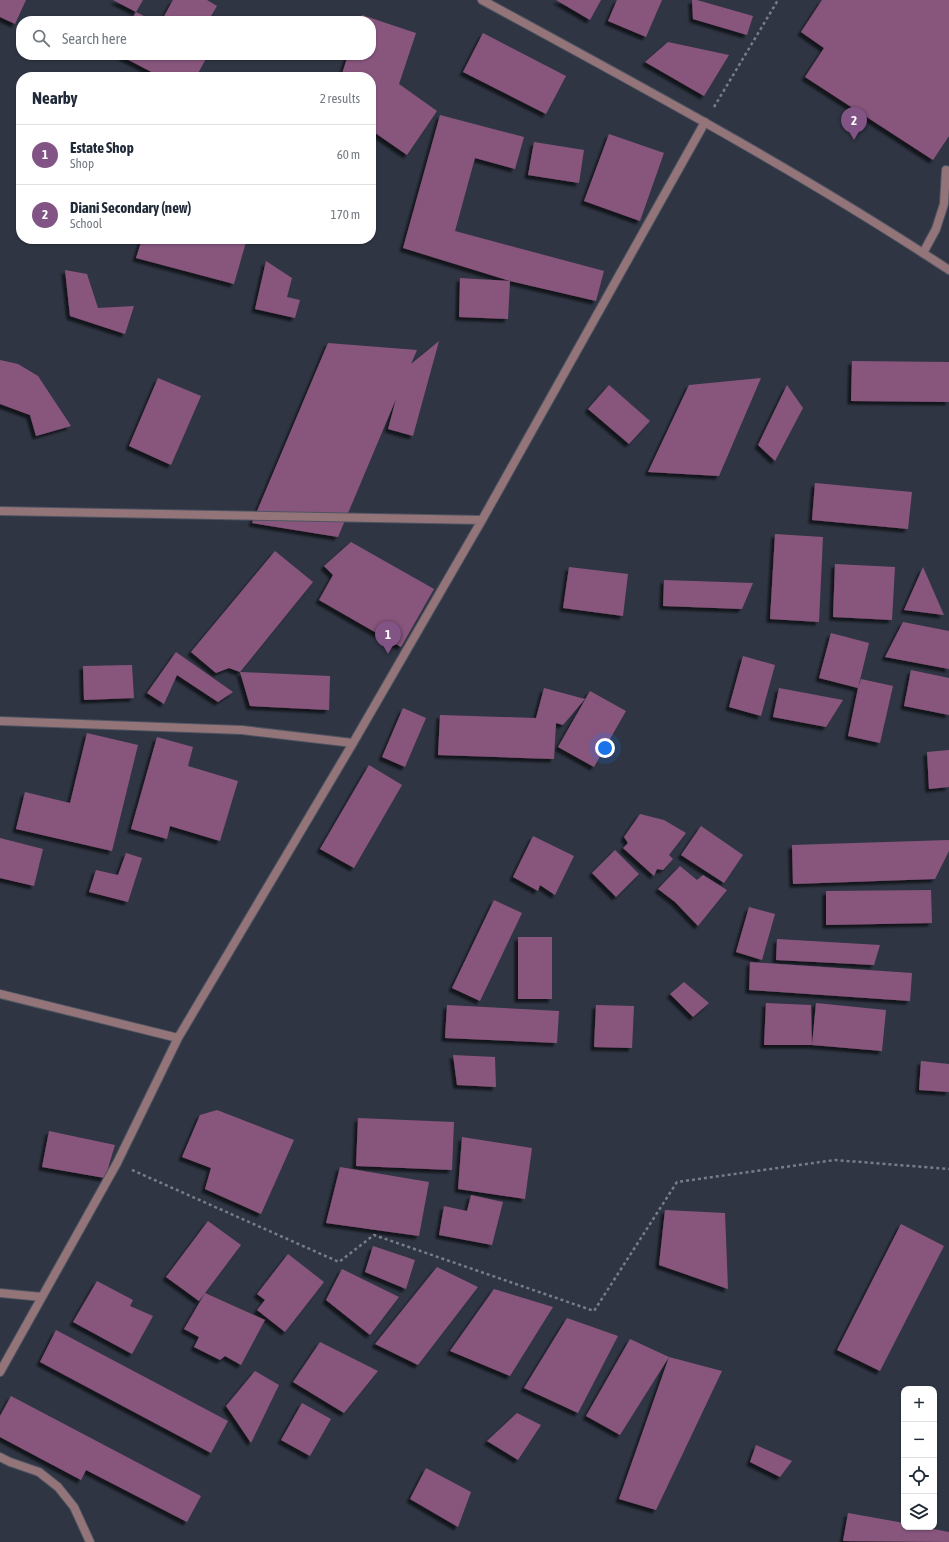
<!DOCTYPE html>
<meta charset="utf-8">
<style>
body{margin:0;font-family:"Asap Condensed",sans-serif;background:#f6f6f7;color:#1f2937}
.controls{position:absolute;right:12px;bottom:12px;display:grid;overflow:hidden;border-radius:8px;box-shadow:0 1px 3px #0004}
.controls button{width:36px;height:36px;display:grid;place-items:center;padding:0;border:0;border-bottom:1px solid #e0e1e3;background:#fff;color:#1f2937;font:20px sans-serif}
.you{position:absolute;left:605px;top:748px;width:14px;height:14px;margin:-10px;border:3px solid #fff;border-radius:50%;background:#1a73e8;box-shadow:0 0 0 6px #1a73e833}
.badge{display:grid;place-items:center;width:26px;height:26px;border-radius:50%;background:#825385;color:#fff;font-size:13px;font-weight:700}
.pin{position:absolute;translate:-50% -33px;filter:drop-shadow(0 1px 2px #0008)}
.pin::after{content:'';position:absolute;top:21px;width:14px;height:12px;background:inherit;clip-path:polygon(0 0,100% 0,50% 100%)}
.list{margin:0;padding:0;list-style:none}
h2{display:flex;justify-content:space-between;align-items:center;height:52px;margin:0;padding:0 16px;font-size:17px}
h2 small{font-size:13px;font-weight:400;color:#747a83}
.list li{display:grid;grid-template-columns:26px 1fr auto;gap:12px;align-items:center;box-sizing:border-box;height:60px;padding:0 16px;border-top:1px solid #e0e1e3}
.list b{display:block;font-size:15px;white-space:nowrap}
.list p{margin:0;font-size:13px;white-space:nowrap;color:#747a83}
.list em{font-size:13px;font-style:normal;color:#747a83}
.icon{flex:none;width:22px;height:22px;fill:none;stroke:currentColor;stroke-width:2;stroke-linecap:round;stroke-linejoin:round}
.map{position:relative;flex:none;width:949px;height:1542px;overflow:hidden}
.search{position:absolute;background:#fff;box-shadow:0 1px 3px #0004;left:16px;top:16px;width:360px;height:44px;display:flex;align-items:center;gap:10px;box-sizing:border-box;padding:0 14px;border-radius:16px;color:#747a83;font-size:15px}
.panel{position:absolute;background:#fff;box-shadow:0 1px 3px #0004;left:16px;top:72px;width:360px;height:172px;border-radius:16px}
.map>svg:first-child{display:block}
</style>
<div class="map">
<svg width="949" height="1542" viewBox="0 0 949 1542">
<defs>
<filter id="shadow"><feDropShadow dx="-3.5" dy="3.5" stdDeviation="1" flood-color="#0009"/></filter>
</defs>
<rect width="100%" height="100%" fill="#2f3543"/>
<path fill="#88567d" filter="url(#shadow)" d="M0,0h26l-11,24 -15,-7z
M113,0h30l-7,12z
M173,0h34l10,6 -9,15h-40l-5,-3z
M556,0h45l-11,20z
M617,0h45l-16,37 -38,-16z
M692,0h5l56,16 -6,19 -54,-16z
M822,0h127v136l-16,24 -128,-83 19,-29 -23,-16z
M136,12l18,9h-23z
M362,15l54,18 -17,51 38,27 -30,44 -36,-25v-53h-30l7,-22h23v-34h-11z
M483,33l83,43 -20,38 -83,-42z
M668,42l61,13 -25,41 -59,-34z
M119,55h89l-12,22h-35z
M440,115l84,22 -9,32 -40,-11 -20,73 149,40 -8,30 -86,-20 -2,38 -49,-2 1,-39 50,3 -107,-33z
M609,134l55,19 -24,68 -56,-20z
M534,142l50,8 -5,33 -51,-8z
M142,239h91l13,3 -12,42 -98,-26z
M266,261l26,17 -5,19 13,3 -5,18 -40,-9z
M65,270l22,4 11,34 36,-2 -9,28 -55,-18z
M439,341l-26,95 -25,-7 8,-30 -58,138 -86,-14 76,-180 89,7 -6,14z
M0,360l18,4 20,12 33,50 -35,10 -6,-21 -30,-11z
M852,361l97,1v40l-98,-1z
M158,378l43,18 -30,69 -42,-19z
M761,378l-42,98 -71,-4 41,-87z
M609,385l41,36 -21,23 -41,-35z
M787,385l16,23 -28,53 -17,-16z
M815,483l97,9 -4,37 -96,-9z
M775,534l48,3 -4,85 -49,-3z
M351,542l83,47 -33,58 -82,-47 14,-25 -9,-9z
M275,551l38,31 -73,90 -11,-4 -13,5 -25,-21z
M835,564l60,3 -3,53 -59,-3z
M569,567l59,7 -5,42 -60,-8z
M923,567l21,48 -40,-5z
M664,580l89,3 -11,26 -79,-3z
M903,622l46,9v38l-64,-12z
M831,633l38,10 -11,45 -39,-10z
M176,652l57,40 -15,10 -41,-27 -13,29 -17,-11z
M743,656l32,9 -14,51 -32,-9z
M132,665l2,33 -50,2 -1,-34z
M911,670l38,8v37l-45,-9z
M240,672l90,4 -1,34 -79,-4z
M861,679l32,7 -13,57 -32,-7 10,-48z
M544,688l41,11 -22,26 -7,-2 -2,36 -116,-4 2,-40 96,3z
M779,688l64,12 -17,27 -53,-10z
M590,691l36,20 -32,56 -36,-20z
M403,708l23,10 -21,49 -23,-10z
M87,733l51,12 -26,106 -96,-22 9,-37 45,11z
M157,737l36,10 -5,19 50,15 -18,60 -50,-15 -3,13 -36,-10z
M949,750v37l-20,2 -2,-37z
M369,765l33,20 -48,83 -34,-19z
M640,814l24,6 22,13 -17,22 4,4 -10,11 -6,-1 -3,7 -31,-28 5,-5 -4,-6z
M701,826l42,29 -19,28 -43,-28z
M533,836l41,20 -19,39 -15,-10 -2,6 -25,-14z
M0,838l43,11 -9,37 -34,-8z
M949,840v11l-14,28 -142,5 -1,-39z
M615,850l24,24 -23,23 -24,-24z
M126,853l16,5 -14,44 -39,-10 7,-22 22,5z
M680,866l17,14 6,-5 24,15 -29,36 -23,-24 -17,-13z
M931,890l1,33 -106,2v-34z
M494,900l28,13 -42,88 -28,-13z
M749,907l26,7 -13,46 -26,-8z
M518,937h34v62h-34z
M777,939l103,6 -6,20 -98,-5z
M750,962l162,11 -2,28 -161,-11z
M684,982l25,21 -16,14 -23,-23z
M766,1003l45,2 1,40h-48z
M816,1003l70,7 -4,41 -70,-6z
M447,1005l112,6 -2,32 -112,-5z
M596,1005l38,1 -2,42 -38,-1z
M453,1055l42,2 1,30 -39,-2z
M921,1061l28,3v28l-30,-2z
M217,1110l77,30 -33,74 -56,-25 6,-21 -29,-11 18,-42z
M358,1118l96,4 -2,48 -96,-4z
M49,1131l66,14 -10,33 -63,-11z
M462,1137l70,11 -7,51 -67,-10z
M340,1167l89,15 -10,54 -93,-13z
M471,1195l32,7 -11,43 -53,-10 5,-29 23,5z
M665,1210l60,3 3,76 -69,-24z
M208,1221l33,24 -42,56 -33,-24z
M901,1224l43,22 -64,125 -43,-21z
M373,1246l42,14 -9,29 -41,-17z
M288,1254l36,28 -39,50 -28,-22 8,-10 -8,-6z
M437,1267l41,20 -60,78 -43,-21z
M342,1269l57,28 -29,38 -44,-35z
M97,1281l36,19 -3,6 23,10 -21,38 -59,-32z
M494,1289l59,18 -43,69 -60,-25z
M205,1293l60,27 -24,45 -16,-9 -5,4 -26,-13 5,-10 -15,-8z
M567,1318l51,18 -40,77 -54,-25z
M56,1330l172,91 -17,32 -171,-91z
M630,1339l39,18 -49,78 -34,-19z
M320,1342l58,29 -34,42 -51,-31z
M669,1357l53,14 -66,139 -37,-11z
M255,1371l24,14 -28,58 -25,-37z
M11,1396l190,100 -14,26 -101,-52 -5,10 -81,-43v-21z
M302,1403l29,16 -21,37 -29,-16z
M517,1413l24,12 -23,35 -31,-19z
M756,1445l36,16 -12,16 -30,-15z
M426,1468l45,24 -13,35 -48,-28z
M848,1513l56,10v4h19l26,5v10l-106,-1z"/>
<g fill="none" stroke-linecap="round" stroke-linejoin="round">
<g stroke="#4e5461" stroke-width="10">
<path id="service" d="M923,253l13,-24 8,-25 2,-34"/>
</g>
<g stroke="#4e5461" stroke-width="10">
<path id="minor" d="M0,511l482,9
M0,721l242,9 111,13
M0,994l178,44
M0,1293l42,4
M0,1372l117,-209 61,-125 175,-295 129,-223 223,-398
M0,1457l10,5 29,10 19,15 16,20 16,35"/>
</g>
<g stroke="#4e5461" stroke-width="10">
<path id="tertiary" d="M482,0c158,86 317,171 467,270"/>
</g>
<path stroke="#787d89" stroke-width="2.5" stroke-dasharray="3 3" stroke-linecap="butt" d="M714,107l64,-107
M132,1170l207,92 35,-27 220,76 83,-129 158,-22 114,9"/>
<use href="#service" stroke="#937479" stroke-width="8"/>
<use href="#minor" stroke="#937479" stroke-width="8"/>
<use href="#tertiary" stroke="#937479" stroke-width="8"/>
</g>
</svg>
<div class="controls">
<button>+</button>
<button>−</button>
<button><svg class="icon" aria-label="locate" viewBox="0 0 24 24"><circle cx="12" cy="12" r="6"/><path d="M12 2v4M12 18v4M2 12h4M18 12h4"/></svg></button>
<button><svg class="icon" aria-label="layers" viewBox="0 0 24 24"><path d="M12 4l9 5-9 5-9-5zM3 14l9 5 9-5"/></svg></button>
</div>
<div class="you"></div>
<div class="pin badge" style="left:388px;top:654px">1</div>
<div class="pin badge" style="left:854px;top:140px">2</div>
<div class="search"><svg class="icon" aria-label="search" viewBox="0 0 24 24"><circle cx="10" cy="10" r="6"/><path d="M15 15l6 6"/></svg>Search here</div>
<section class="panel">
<h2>Nearby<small>2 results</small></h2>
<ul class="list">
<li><span class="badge">1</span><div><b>Estate Shop</b><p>Shop</p></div><em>60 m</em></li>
<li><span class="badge">2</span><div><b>Diani Secondary (new)</b><p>School</p></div><em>170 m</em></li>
</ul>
</section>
</div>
